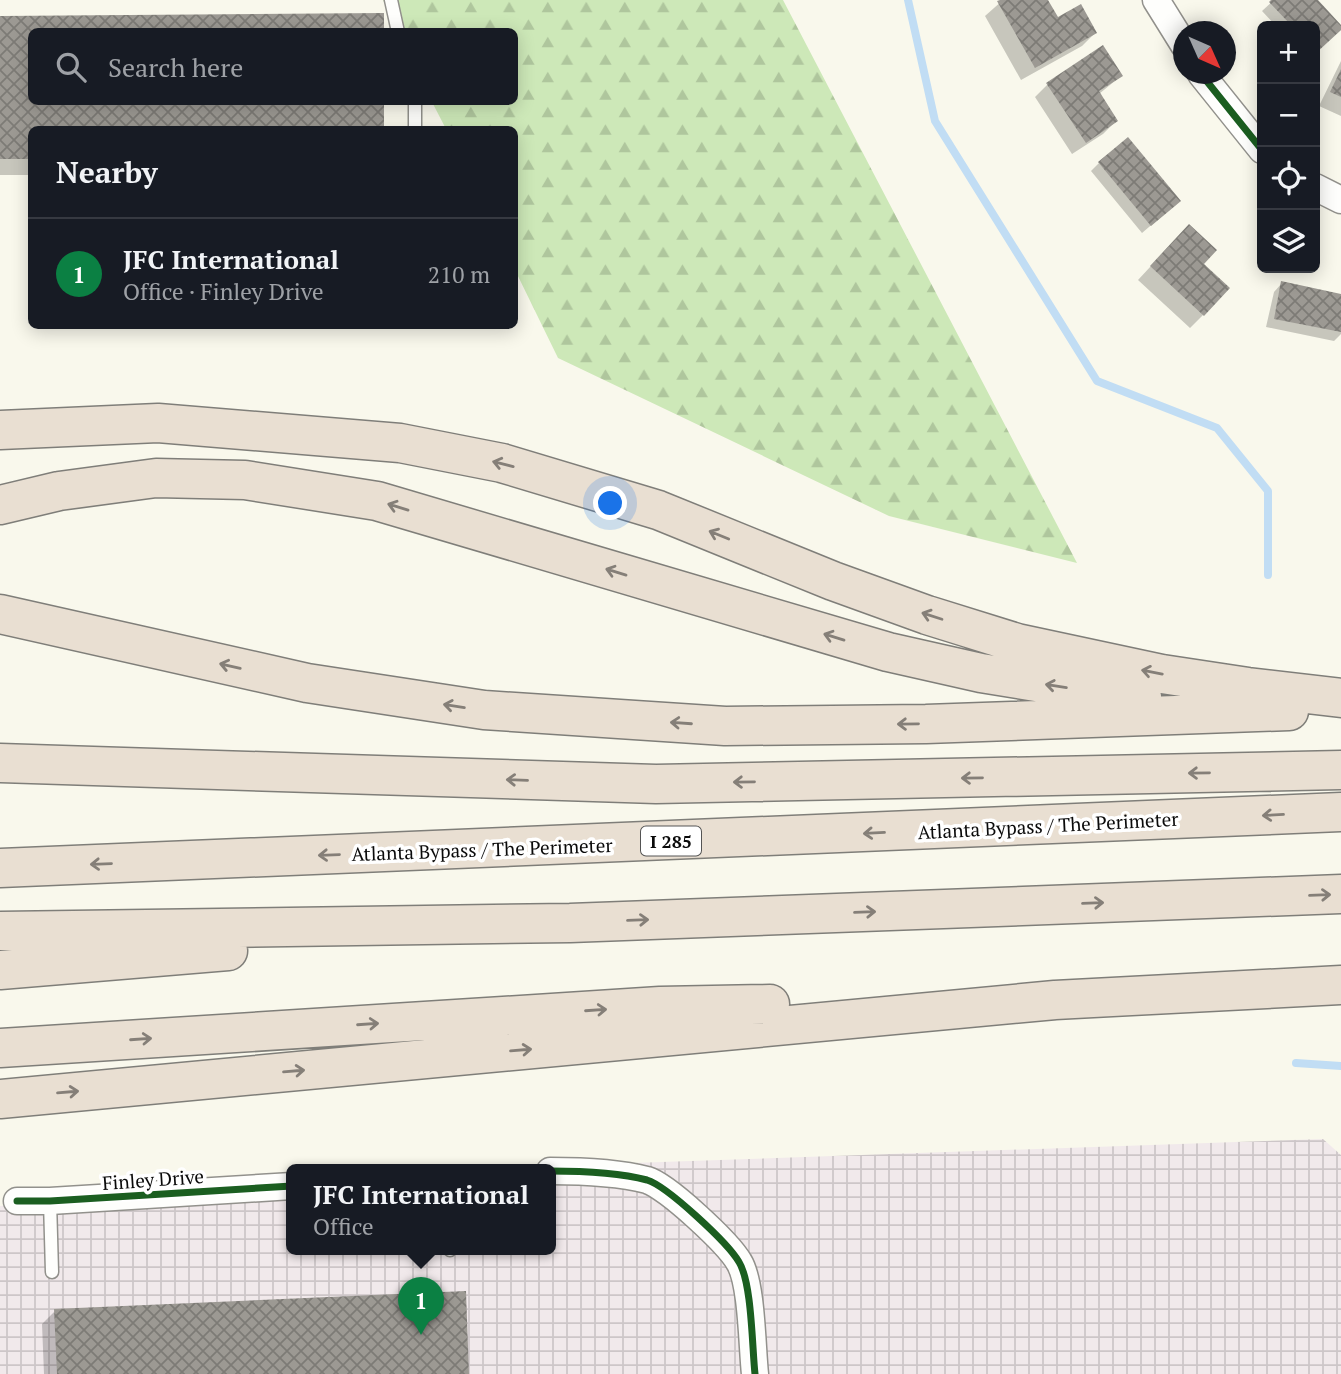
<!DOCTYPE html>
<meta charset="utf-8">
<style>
body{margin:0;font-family:"PT Serif",serif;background:#242831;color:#f1f3f6}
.controls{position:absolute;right:21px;top:21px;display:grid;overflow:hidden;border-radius:10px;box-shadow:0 4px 18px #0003}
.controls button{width:63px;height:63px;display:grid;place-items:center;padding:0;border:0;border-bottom:2px solid #363941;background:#171b24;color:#f1f3f6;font:35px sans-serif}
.compass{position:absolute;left:1173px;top:21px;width:63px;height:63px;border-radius:50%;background:#171b24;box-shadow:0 4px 18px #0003;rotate:135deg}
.you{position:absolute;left:611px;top:504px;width:24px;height:24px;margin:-18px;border:5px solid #fff;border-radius:50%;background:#1a73e8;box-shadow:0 0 0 10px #1a73e833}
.badge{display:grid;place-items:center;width:46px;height:46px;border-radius:50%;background:#0b8043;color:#fff;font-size:23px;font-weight:700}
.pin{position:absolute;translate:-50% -58px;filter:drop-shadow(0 2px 4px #0008)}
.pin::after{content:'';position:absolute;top:37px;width:24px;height:21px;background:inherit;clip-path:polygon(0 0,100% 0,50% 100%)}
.popup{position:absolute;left:286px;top:1164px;width:270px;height:91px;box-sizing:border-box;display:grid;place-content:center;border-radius:10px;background:#171b24;filter:drop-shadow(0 2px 5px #0005);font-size:23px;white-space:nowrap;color:#9ea1a6}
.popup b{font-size:26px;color:#f1f3f6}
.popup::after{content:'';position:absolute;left:50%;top:100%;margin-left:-14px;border:14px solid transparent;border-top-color:#171b24}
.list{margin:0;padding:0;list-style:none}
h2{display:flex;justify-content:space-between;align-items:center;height:91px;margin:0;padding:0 28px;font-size:30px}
h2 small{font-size:23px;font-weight:400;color:#9ea1a6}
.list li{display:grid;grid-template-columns:46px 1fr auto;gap:21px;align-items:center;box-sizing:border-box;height:112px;padding:0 28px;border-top:2px solid #363941}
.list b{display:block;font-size:26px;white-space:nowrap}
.list p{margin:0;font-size:23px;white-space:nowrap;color:#9ea1a6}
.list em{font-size:23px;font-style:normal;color:#9ea1a6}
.icon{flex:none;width:38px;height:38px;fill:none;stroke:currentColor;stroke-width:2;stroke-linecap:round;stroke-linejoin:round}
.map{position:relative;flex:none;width:1341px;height:1374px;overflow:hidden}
.search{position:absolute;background:#171b24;box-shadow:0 4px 18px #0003;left:28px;top:28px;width:490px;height:77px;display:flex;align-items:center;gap:18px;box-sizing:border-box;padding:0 24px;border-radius:10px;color:#9ea1a6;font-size:26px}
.panel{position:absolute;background:#171b24;box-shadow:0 4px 18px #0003;left:28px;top:126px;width:490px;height:203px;border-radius:10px}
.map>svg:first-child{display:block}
</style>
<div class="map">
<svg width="1341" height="1374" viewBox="0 0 1341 1374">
<defs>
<pattern id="industrial-grid" width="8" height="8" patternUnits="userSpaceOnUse" patternTransform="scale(1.75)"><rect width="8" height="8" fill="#f1e9eb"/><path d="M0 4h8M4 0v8" fill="none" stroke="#cdc6c8"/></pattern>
<pattern id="forest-firs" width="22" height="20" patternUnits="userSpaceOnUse" patternTransform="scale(1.75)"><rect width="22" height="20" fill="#cde8b8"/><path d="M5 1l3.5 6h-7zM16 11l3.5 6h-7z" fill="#afc69d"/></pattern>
<pattern id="building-cross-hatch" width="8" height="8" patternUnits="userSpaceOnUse" patternTransform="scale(1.75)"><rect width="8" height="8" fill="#9c9993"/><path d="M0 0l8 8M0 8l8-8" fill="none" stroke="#7d7b76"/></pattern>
</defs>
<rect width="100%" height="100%" fill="#f9f8ec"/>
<path fill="url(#industrial-grid)" d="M1323,1139l18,16v219h-1341v-168l291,-30 1,73h258v-80h-89z"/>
<path fill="url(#forest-firs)" d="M383,0h400l294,563 -188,-47 -331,-158 -43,-88 -1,-140 -68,-1 -14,-27h82v-70l-116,-1z"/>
<path fill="#0003" d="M1003,0h43l11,19 38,14 -13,13 -61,34 -36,-64z
M1274,0h41l26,28 -26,25v-27h-39l-14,-15z
M0,18l32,14v70h351v28h-351v45h-32z
M1341,61v55l-22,-10z
M1121,76l-22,18 17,27 -13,13 -31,20 -37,-57 13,-13z
M1099,163l71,46 -28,24 -51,-62z
M1176,239l26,25 1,51 -13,13 -52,-48z
M1282,283l59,12v39l-7,7 -68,-14 8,-35z
M55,1311l413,63h-424l-2,-50z"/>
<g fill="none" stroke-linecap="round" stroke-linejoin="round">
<path stroke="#c1ddf4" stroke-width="8" d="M908,0l27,121 162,260 120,47 51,63v84
M1296,1063l45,3"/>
</g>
<path fill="url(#building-cross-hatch)" d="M1000,0h48l10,17 23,-13 16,29 -62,35 -38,-67z
M1271,0h47l23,25v5l-26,24v-28h-28l3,-2 -21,-22z
M384,13v19h-352v70h352v28h-352v29h-32v-143z
M1103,45l20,31 -24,15 19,30 -32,22 -40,-60z
M1341,69v28l-11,-5z
M1128,137l53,64 -30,25 -53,-64z
M1189,224l28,26 -13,14 26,24 -26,28 -54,-50z
M1281,281l60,13v38l-67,-13z
M466,1291l3,83h-412l-3,-65z"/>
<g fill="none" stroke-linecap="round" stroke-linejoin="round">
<g stroke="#92918c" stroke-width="15">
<path id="lane" d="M391,0l7,32
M415,102v28
M50,1201l2,71
M450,1249v1"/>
</g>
<g stroke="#92918c" stroke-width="29">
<path id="street" d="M1156,0l28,45
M1201,74l61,76
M1315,187l26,13
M550,1171c29,0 70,2 97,9 20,6 81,63 92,82 13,21 13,85 16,112
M17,1201h33l242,-15"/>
</g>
<g stroke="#7f7e79" stroke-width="41">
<path id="highway" d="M0,430l158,-7 242,20 102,20 156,47 175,71 94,34 90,28 145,31 86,13 93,11
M0,505l59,-14 97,-13 89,2 132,21 511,151 93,21 104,17 57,7
M0,614l307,69 177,27 241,16 201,-2 363,-13
M0,763l656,21 685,-14
M0,868l1341,-56
M0,931l570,-8 771,-29
M0,970l228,-19
M0,1048l660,-42 110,-2
M0,1099l1055,-99 286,-15"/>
</g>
<use href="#lane" stroke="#fefefc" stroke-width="12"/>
<use href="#street" stroke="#fefefc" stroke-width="26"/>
<use href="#highway" stroke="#e9dfd2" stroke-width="38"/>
<g stroke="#fff" stroke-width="11">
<path id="cycleway" d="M1201,74l61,76
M550,1171c29,0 70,2 97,9 20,6 81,63 92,82 13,21 13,85 16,112
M17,1201h33l242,-15"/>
</g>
<use href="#cycleway" stroke="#1b5e20" stroke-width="7"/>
</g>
<defs><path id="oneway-shaft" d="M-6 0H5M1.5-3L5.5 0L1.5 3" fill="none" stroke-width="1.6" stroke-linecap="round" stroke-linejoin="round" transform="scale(1.75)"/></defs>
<g stroke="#857f78">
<use href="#oneway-shaft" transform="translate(503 464) rotate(-166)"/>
<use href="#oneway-shaft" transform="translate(398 507) rotate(-163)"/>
<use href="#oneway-shaft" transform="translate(719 535) rotate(-158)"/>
<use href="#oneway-shaft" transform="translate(616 572) rotate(-163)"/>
<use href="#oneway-shaft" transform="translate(932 616) rotate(-162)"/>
<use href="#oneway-shaft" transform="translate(834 637) rotate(-163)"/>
<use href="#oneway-shaft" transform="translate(230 666) rotate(-167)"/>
<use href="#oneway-shaft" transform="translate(1152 672) rotate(-169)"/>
<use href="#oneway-shaft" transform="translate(1056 686) rotate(-171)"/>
<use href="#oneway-shaft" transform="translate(454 706) rotate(-171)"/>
<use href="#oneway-shaft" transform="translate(681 723) rotate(-176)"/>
<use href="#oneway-shaft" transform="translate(908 724) rotate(179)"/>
<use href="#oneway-shaft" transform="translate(1199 773) rotate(179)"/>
<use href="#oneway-shaft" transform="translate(972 778) rotate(179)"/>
<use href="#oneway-shaft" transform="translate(517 780) rotate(-178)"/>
<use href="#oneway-shaft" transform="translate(744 782) rotate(179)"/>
<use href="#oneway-shaft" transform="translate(1273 815) rotate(177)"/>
<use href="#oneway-shaft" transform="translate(874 833) rotate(177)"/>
<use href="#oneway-shaft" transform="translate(329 855) rotate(178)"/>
<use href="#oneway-shaft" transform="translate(101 864) rotate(178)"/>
<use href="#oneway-shaft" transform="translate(1320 895) rotate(-2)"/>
<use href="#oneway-shaft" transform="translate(1093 903) rotate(-2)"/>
<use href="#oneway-shaft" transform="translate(865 912) rotate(-2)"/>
<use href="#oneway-shaft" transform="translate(638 920) rotate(-2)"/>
<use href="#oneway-shaft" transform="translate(596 1010) rotate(-4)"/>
<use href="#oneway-shaft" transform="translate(368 1024) rotate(-4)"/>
<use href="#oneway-shaft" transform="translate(141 1039) rotate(-4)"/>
<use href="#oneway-shaft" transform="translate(521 1050) rotate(-5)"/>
<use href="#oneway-shaft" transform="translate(294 1071) rotate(-5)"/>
<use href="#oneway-shaft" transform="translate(68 1092) rotate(-5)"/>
</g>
<g text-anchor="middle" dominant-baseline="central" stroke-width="7" stroke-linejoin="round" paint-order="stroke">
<rect fill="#fff" stroke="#545454" stroke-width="2" x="641" y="826.5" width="60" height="29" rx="5"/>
<g font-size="18" font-weight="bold" fill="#0a0a0a">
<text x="671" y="841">I 285</text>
</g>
<g font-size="19" fill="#0a0a0a" stroke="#fff">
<text transform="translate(1048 825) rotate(-3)">Atlanta Bypass / The Perimeter</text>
<text transform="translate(482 849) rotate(-2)">Atlanta Bypass / The Perimeter</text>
<text transform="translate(153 1179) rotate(-4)">Finley Drive</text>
</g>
</g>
</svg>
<div class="controls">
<button>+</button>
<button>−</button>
<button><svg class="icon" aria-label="locate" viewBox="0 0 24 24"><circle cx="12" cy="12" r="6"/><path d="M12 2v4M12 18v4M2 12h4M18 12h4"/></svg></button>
<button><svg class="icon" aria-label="layers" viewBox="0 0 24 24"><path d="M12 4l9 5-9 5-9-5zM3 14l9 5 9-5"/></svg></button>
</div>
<svg class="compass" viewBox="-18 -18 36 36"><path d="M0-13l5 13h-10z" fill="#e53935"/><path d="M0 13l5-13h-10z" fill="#9ea1a6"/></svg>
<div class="you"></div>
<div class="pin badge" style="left:421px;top:1335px">1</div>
<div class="popup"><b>JFC International</b>Office</div>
<div class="search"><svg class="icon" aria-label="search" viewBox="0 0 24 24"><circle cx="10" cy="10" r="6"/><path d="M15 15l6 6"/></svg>Search here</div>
<section class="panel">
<h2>Nearby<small></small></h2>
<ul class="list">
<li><span class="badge">1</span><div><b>JFC International</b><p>Office · Finley Drive</p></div><em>210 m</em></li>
</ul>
</section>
</div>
